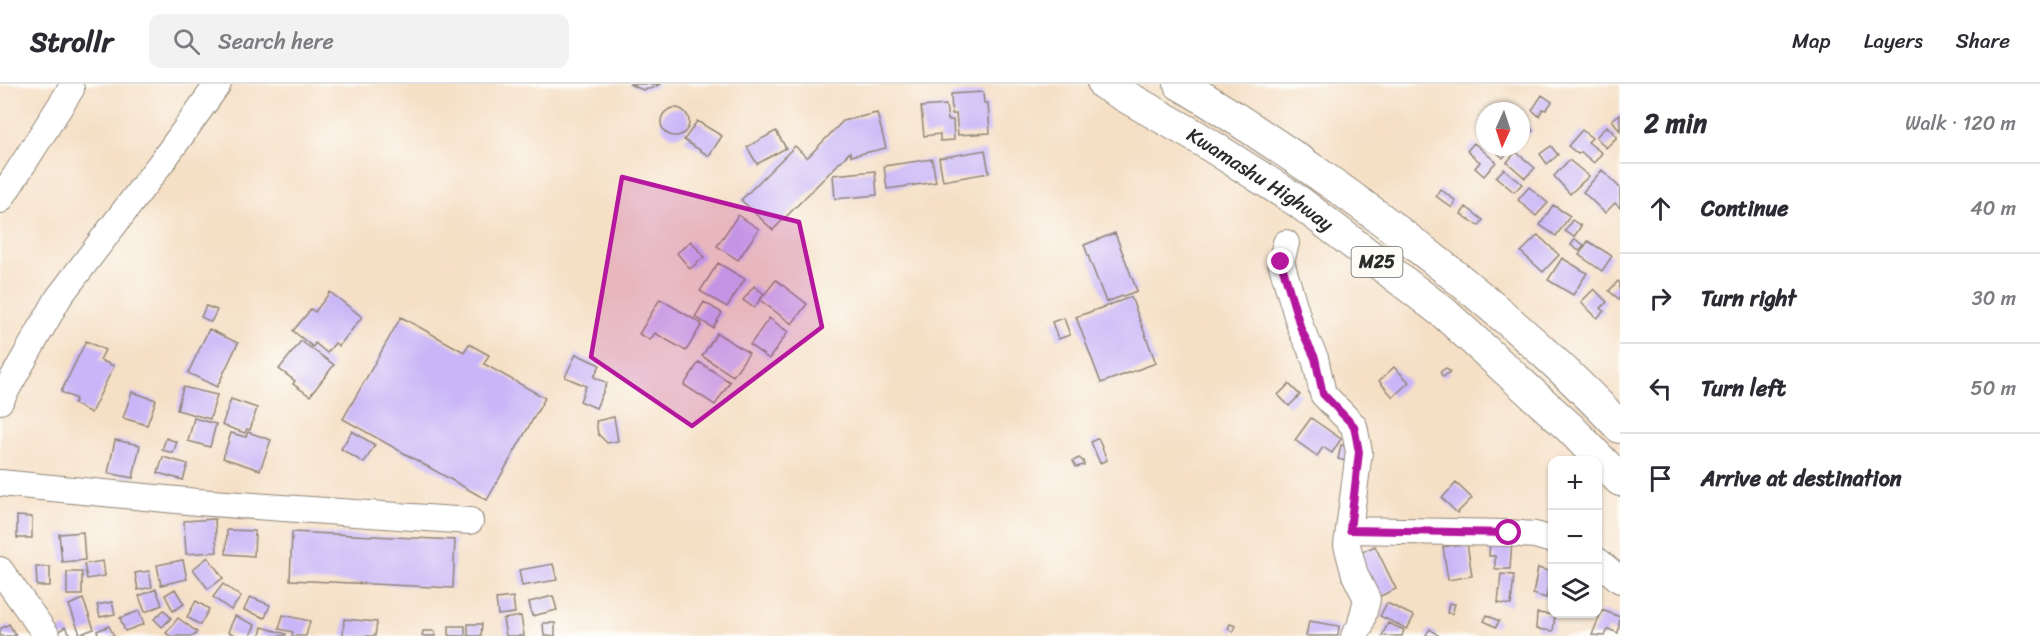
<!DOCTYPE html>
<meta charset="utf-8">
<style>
body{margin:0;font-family:Sriracha,sans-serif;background:#f2f2f3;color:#2b2b33}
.controls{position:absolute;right:18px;bottom:18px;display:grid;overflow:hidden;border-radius:12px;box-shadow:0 2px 4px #0004}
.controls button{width:54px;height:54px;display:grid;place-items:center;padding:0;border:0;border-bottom:2px solid #e1e1e2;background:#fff;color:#2b2b33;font:30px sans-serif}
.compass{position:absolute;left:1476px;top:18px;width:54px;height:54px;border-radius:50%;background:#fff;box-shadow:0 2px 4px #0004;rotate:183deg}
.stop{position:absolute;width:18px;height:18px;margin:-14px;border:4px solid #b5179e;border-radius:50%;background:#fff}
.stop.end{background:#b5179e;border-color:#fff;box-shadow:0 2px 6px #0008}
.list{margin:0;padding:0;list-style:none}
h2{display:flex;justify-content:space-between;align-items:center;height:78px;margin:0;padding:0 24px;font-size:26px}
h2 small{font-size:20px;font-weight:400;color:#7c7c81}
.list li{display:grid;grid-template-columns:39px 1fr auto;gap:18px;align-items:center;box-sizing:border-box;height:90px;padding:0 24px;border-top:2px solid #e1e1e2}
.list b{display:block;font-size:22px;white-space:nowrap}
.list em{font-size:20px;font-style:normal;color:#7c7c81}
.icon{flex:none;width:33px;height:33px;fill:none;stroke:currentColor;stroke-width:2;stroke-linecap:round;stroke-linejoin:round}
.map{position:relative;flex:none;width:1620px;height:552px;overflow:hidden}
header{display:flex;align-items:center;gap:36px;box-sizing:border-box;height:84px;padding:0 30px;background:#fff;border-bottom:2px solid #e1e1e2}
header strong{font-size:28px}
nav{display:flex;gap:33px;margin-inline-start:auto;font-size:21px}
.search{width:420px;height:54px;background:#f2f2f3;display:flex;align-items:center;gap:15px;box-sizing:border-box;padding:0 21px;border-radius:12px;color:#7c7c81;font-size:22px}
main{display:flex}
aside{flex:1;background:#fff}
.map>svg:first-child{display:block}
</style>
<header>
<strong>Strollr</strong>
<div class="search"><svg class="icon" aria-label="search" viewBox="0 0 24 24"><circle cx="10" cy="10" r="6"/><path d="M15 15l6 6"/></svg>Search here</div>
<nav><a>Map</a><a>Layers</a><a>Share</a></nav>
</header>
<main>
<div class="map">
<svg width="1620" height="552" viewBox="0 0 1620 552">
<rect width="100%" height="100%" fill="#fdfcf7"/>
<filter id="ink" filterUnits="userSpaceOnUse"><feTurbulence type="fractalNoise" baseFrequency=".0167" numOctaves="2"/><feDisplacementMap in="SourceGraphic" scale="12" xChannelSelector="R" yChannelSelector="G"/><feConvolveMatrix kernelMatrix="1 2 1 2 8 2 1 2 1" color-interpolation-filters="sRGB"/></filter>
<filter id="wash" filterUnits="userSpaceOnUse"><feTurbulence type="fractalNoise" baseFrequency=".008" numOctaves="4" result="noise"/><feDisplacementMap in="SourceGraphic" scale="24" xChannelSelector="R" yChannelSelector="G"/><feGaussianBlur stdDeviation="1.35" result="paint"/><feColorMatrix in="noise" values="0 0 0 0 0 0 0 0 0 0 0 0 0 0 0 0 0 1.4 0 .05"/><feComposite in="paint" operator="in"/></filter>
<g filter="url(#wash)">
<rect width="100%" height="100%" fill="#f5dfc5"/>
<g id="blocks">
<path fill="#c9b5f7" d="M629,0h31l-7,4 -10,2z
M983,8l1,11h4l2,30 -32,2 -2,-21h-4l-1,-20z
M1542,11l10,7 -6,8 -3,-1 -4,7 -7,-6z
M946,21l2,15h5l1,20 -14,1v-7l-16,2 -3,-29z
M661 38a14 14 0 1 1 28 0a14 14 0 1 1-28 0Z
M877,29l9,35 -35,8 -1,-4 -77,78 -32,-30 54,-54 12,12 36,-37z
M1620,30v17l-8,-11z
M1521,32l12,15 -12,10z
M697,37l25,15 -13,20 -25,-16z
M1607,42l10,11 -11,11 -10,-11z
M1582,46l10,8 -4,4 14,11 -8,10 -13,-11 -3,2 -10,-8z
M776,47l10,17 -29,16 -10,-17z
M1474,59l22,19 -12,14 -9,-8 5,-6 -13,-11z
M1551,62l7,9 -11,9 -7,-10z
M1491,63h20l1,1 -9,10z
M985,66l4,23 -46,8 -4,-23z
M1516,68l19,16 -10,10 -18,-16z
M932,75l4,23 -49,7 -3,-23z
M1569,76l20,16 -19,18 -16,-18z
M1504,85l18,15 -8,8 -18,-15z
M1602,86l18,18v20l-5,-5 -10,10 -22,-21z
M875,87l2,24 -42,4 -2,-24z
M1529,103l19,16 -12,13 -18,-16z
M1440,105l16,12 -4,7 -16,-12z
M1553,121l17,11 -14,20 -16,-11z
M1466,123l17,13 -4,6 -18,-12z
M738,131l21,14 -21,31 -21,-14z
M1572,136l9,6 -7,11 -9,-6z
M1115,149l22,58 -31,11 -22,-57z
M1538,151l21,20 -16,17 -22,-20z
M1575,155l9,6 -5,6 -8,-6z
M691,157l13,16 -14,12 -13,-16z
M1588,157l24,15 -10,15 -23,-16z
M1562,174l25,15 -14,22 -25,-15z
M718,179l27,16 -18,28 -27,-16z
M776,196l31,24 -15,20 -32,-24z
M1618,197l2,2v17l-11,-9z
M754,202l10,8 -10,14 -11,-8z
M1594,205l13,13 -6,6 3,3 -7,7 -16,-16z
M330,208l32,25 -23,29 -4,-3 -8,10 -12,-10 -2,4 -20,-16 18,-22 4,3z
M1131,213l25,66 -55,20 -25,-66z
M660,215l42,25 -16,27 -31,-18 -5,7 -11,-6z
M704,218l18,11 -9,15 -18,-11z
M206,222l11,4 -6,12 -10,-5z
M401,233l63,35 5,-8 20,11 -5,9 61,34 -58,102 -144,-81z
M769,234l19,14 -19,27 -19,-14z
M1064,234l6,17 -12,4 -6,-17z
M209,245l29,14 -21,44 -29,-14z
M717,249l32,20 -16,23 -31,-20z
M86,257l19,9 -5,10 14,6 -23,47 -17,-9 2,-5 -15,-7z
M301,257l33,24 -24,31 -17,-12 2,-3 -16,-12z
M576,270l24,11 -6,12 13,6 -11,25 -16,-7 6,-15 -21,-9z
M699,278l31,20 -15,23 -31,-20z
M1394,283l15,15 -16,15 -14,-16z
M1446,284l4,4 -7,5 -3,-5z
M1289,300l11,11 -11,11 -11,-11z
M183,303l34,8 -7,24 -33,-9z
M132,308l24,8 -9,25 -24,-7z
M231,315l26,9 -7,22 -3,-1 -2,4 -23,-8z
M614,333l4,24 -11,2 -9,-9 -2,-13z
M194,334l22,6 -6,23 -22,-6z
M1311,334l30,21 -9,14 -9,-6 -6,9 -22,-16z
M352,347l23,14 -11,18 -23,-14z
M248,348l23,8 -11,30 -37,-12 8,-25 15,4z
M166,354l11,4 -4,11 -11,-3z
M1098,354l9,22 -7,3 -9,-21z
M115,356l25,5 -7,33 -25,-5z
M1341,361l12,2 -3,15 -12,-3z
M163,373l25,7 -5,16 -25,-7z
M1079,374l4,3 1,4 -8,2 -3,-6z
M1456,399l16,15 -15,15 -15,-15z
M17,432l15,1v21h-15z
M215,435l2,33 -31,2 -2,-33z
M227,446l28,1 -1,25 -28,-2z
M83,448l2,28 -23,2 -3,-28z
M292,448l163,8 -2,48 -163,-8z
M1490,457h22l-2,28h-15v-13h-6z
M1467,459l5,33 -24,4 -5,-33z
M1375,462l21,43 -22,10 -21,-43z
M208,473l15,21 -15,11 -15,-20z
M183,476l4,19 -26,6 -4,-20z
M103,477l2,15 -18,3 -3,-15z
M553,480l4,16 -35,6 -3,-16z
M36,483h14v19h-13z
M1538,484l14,4 -6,26 -13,-4z
M149,487l3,16 -14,3 -3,-17z
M67,488h15v23h-15z
M1501,490l13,1 -3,30 -13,-2z
M223,500l18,13 -10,13 -18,-13z
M156,505l6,16 -17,7 -6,-16z
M175,505l9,15 -11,7 -8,-16z
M553,512l4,14 -25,6 -3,-14z
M250,513l20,8 -5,13 -21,-8z
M513,513l2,16 -17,2 -2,-16z
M83,515l11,30 -14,5 -11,-29z
M196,517l13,8 -9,16 -13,-8z
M112,518l3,12 -15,3 -3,-12z
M1387,519l27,13 -7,13 -27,-13z
M1449,519l6,1 -3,10 -5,-1z
M164,526l7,8 -9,9 -8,-8z
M1602,526l18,7 -2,16 -10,-4 -3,7 -13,-1z
M139,527l5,13 -19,7 -5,-13z
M1537,529l18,2 -2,16 -17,-2z
M283,531l27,6 -4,15h-14l1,-4 -14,-3z
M1487,531l12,6 -3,6 -12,-6z
M235,532l20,9 -5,11h-12l-10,-4z
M521,532l3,20h-18l-3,-17z
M178,534l19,14 -3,4h-24l-4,-3z
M344,535l33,3 -2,14h-32z
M1309,537l30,5 -1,10h-32z
M543,539h12v13h-11z
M1388,539l16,7 -2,6h-20z
M9,540l7,12h-16v-7z
M468,540h14l-1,12h-13z
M1230,540l6,2 -3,6 -5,-3z
M109,542l5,10h-15l-2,-5z
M449,542h16v10h-16z
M65,543l7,9h-21z
M262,543l24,7 -1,2h-25z
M1430,545l9,7h-14z
M423,547h12v5h-13z"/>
</g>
</g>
<g filter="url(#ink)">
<use href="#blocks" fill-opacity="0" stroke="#908578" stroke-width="1.5"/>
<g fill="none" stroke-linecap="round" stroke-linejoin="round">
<g stroke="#908578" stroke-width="28">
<path id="minor" d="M0,116l71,-111
M1286,159l-5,19 20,67 14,29 8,36 31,32 5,26 -12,93 8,30 12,24 -7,28 -6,9
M0,317l59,-104 105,-138 54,-75
M0,399l197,19 273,19
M1350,446l158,3 27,2 17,5
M1598,477l22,19
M0,486l47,66"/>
</g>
<g stroke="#908578" stroke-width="34">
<g id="major">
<path id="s1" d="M1104,0l93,53 102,65 145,111 126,115 50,52"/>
<path d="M1180,0c45,26 87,55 130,84 110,76 218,162 310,259"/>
</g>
</g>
<use href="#minor" stroke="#fff" stroke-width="26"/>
<use href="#major" stroke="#fff" stroke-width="32"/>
</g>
</g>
<g fill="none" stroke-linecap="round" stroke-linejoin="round" filter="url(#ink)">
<path stroke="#b5179e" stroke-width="8" d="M1281,178l20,67 14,29 8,36 31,32 5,26 -9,78 159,3"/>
</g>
<path fill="#b5179e" fill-opacity="0.2" stroke="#b5179e" stroke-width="4.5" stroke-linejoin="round" d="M622,93l177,45 23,105 -130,99 -101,-69z"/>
<g text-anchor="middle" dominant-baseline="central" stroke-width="4.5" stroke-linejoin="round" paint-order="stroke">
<rect fill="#fdfcf7" stroke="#6a6a68" stroke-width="1.5" x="1351.5" y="163" width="51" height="30" rx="4.5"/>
<g font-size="18" font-weight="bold" fill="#2b2b2b">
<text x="1377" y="178">M25</text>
</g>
<g font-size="20" fill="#2b2b2b" stroke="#fdfcf7">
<text stroke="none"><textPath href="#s1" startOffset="183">Kwamashu Highway</textPath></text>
</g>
</g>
</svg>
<div class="controls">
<button>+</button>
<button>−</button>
<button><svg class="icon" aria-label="layers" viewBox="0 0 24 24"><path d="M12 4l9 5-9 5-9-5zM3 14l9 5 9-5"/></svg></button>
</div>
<svg class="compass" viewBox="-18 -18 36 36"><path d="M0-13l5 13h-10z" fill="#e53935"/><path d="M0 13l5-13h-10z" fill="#7c7c81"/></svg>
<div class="stop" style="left:1509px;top:449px"></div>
<div class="stop end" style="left:1281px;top:178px"></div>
</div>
<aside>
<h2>2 min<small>Walk · 120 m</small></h2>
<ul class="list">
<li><svg class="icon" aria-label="ahead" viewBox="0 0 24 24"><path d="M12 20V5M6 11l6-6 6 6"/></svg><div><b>Continue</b></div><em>40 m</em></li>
<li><svg class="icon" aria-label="right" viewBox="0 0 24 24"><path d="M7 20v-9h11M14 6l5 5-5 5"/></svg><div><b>Turn right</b></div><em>30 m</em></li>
<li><svg class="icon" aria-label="left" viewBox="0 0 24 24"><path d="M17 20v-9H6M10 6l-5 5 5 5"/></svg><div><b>Turn left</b></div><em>50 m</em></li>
<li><svg class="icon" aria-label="arrive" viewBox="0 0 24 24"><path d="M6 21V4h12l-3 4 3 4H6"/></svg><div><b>Arrive at destination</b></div></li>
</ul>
</aside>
</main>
